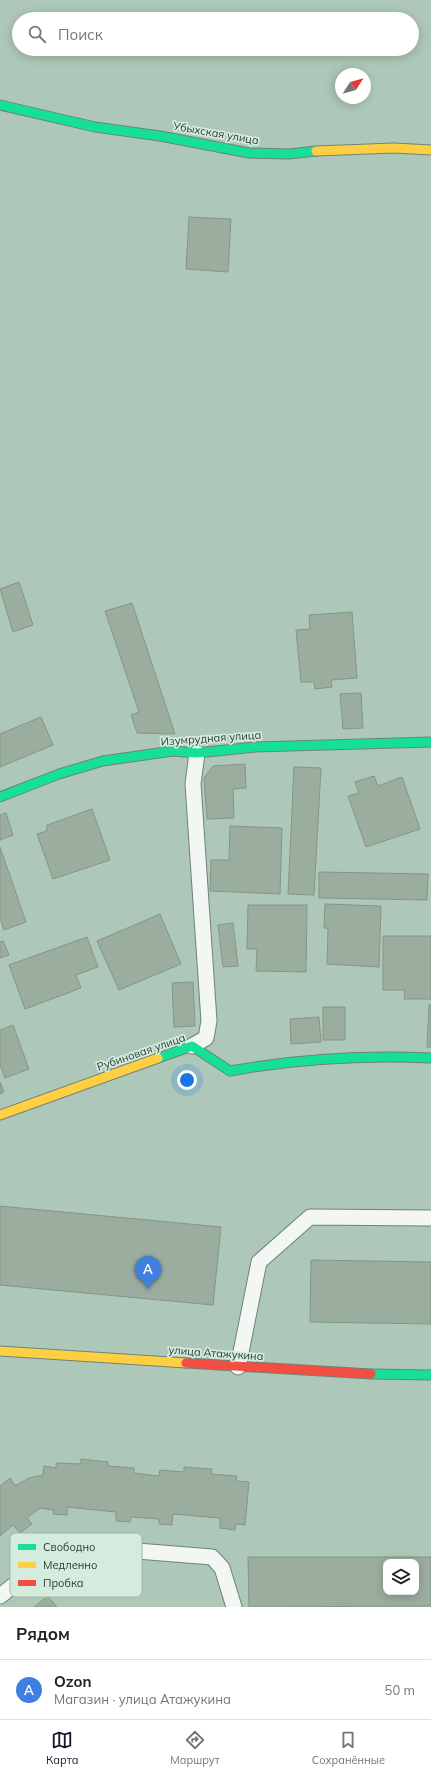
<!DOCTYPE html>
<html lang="ru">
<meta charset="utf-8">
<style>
body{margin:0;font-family:Mulish,sans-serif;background:#f6f6f6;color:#222}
.controls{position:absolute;right:12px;bottom:12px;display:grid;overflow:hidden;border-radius:8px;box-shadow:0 2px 10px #0003}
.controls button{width:36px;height:36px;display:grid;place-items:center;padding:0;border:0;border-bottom:1px solid #e0e0e0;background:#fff;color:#222;font:20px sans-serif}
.compass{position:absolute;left:335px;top:68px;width:36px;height:36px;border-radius:50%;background:#fff;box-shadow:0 2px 10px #0003;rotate:54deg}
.you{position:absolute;left:187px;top:1080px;width:14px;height:14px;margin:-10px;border:3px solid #fff;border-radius:50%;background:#1a73e8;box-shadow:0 0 0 6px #1a73e833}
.badge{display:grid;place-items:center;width:26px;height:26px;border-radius:50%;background:#111827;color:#fff;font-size:13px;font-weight:700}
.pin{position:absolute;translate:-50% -33px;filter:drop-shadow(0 1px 2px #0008)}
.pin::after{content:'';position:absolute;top:21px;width:14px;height:12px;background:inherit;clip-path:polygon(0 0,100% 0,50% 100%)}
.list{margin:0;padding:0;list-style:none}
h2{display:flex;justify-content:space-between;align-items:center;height:52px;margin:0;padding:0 16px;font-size:17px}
h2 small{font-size:13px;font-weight:400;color:#767676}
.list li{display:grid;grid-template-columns:26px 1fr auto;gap:12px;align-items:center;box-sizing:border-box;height:60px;padding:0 16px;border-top:1px solid #e0e0e0}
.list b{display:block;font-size:15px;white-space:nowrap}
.list p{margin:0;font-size:13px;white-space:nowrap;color:#767676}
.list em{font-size:13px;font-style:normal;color:#767676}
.icon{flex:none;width:22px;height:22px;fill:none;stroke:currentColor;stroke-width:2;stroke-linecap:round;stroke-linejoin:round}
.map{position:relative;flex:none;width:431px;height:1607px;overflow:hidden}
.search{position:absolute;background:#fff;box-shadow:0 2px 10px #0003;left:12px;right:12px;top:12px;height:44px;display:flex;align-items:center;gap:10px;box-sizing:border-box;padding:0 14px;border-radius:22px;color:#767676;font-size:15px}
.sheet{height:112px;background:#fff}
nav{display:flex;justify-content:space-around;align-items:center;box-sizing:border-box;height:56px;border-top:1px solid #e0e0e0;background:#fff;font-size:11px;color:#767676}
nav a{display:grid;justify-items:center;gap:2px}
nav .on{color:#111827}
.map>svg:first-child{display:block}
</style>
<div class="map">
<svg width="431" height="1607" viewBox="0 0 431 1607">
<rect width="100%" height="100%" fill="#adc7b8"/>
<path fill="#9bad9f" stroke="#849688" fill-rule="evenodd" d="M189,217l42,2 -3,53 -42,-3z
M19,582l14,43 -20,7 -13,-43z
M132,603l43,131 -38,-1 -6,-18 8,-3 -34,-101z
M352,612l5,66 -26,2 1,7 -17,2 -1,-7h-13l-5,-52 14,-1 -1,-14z
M361,693l2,35 -20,1 -3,-35z
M41,717l12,28 -53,22v-33z
M245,764l1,24 -13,1 1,29 -27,1 -3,-41 9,-12z
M294,767l27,1 -7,127 -26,-1z
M374,776l4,10 24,-9 18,52 -54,18 -18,-51 11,-3 -4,-11z
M92,809l18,51 -57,19 -16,-45 10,-3v-6z
M6,813l7,22 -13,5v-25z
M230,826l52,2 -2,66 -70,-3 1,-31h18z
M0,847l26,75 -22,8 -4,-12z
M319,872l109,2 -1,26 -108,-2z
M325,904l56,2 -2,61 -52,-3 1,-36h-4z
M248,905h59l-1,67 -50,-1 1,-22h-10z
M160,914l21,50 -62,26 -22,-49z
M233,923l5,43 -15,1 -5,-42z
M383,936h48v63h-27l1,-9h-22z
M87,937l11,30 -22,8 5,13 -56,21 -16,-44z
M3,941l6,14 -9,3v-16z
M193,982l2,44 -21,1 -2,-44z
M429,1005h2v42h-4z
M323,1007h22v33h-22z
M319,1017l2,25 -30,2 -1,-25z
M13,1025l16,44 -24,9 -5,-13v-35z
M0,1082l4,10 -4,2z
M0,1206l221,21 -8,78 -213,-20z
M311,1260l120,2v62l-121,-2z
M81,1459l27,3v4l26,2v5l25,3 1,-6 24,2v-5l28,2 -1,5 26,2 -1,5 13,1 -4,43 -9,-1 -1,6 -15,-2v-10l-47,-4 -1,11 -13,-1v-5l-28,-2 -1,5 -14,-1v-9l-49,-5v8l-14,-1 1,-4 -14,-2 -13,10 5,6 -12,9 -7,-8 -13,11v-50l10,-8 5,8 14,-8 14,-3 1,-9 12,2v-5l25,1z
M248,1557h183v49l-182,1zM386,1562h30v30h-30z
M48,1596l9,11h-23z"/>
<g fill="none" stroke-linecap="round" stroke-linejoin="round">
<g stroke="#6f8378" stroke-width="17">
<path id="lane" d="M192,1046l14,-8 3,-17 -16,-237 4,-31
M238,1367l21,-105 51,-45 121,1
M0,1596l52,-41 60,-6 100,8 10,11 12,39"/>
</g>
<g stroke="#6f8378" stroke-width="11">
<path id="fast" d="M0,105l95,22 65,9 89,17 40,1 27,-3
M0,797l59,-23 44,-13 70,-10 24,2 58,-6 176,-5
M158,1058l34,-12 38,25c67,-12 133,-16 201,-13
M371,1374l60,1"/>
</g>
<g stroke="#6f8378" stroke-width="11">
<path id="slow" d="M316,151l78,-3 37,2
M0,1115l158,-57
M0,1351l186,12"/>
</g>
<g stroke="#6f8378" stroke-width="11">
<path id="jam" d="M186,1363l185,11"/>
</g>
<use href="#lane" stroke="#f3f7f4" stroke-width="15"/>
<use href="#fast" stroke="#16e098" stroke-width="9"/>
<use href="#slow" stroke="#ffcf43" stroke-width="9"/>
<use href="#jam" stroke="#f24e42" stroke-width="9"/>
</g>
<g text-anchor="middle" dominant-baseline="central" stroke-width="3.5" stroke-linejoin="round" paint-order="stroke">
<g font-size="11" fill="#283c31" stroke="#d4ecde">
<text transform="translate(216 133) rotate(10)">Убыхская улица</text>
<text transform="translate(211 738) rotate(-4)">Изумрудная улица</text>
<text transform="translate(141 1052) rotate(-19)">Рубиновая улица</text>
<text transform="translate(216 1353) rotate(4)">улица Атажукина</text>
</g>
</g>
<rect x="10" y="1533" width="132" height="64" rx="6" fill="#d4ecde" stroke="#a0b7aa" stroke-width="1"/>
<rect x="18" y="1544" width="18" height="6" fill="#16e098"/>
<rect x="18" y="1562" width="18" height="6" fill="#ffcf43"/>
<rect x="18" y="1580" width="18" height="6" fill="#f24e42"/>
<g font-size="11" fill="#283c31">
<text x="43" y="1551">Свободно</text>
<text x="43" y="1569">Медленно</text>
<text x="43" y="1587">Пробка</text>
</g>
</svg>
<div class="controls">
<button><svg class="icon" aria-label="layers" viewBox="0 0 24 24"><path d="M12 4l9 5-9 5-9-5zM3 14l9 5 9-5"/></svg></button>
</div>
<svg class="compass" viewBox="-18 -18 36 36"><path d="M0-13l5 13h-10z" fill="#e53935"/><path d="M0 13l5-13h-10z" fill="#767676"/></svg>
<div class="you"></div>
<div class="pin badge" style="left:148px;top:1289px;background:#3f7fe0">A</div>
<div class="search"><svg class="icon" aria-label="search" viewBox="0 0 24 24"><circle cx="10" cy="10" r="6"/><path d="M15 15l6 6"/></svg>Поиск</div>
</div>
<section class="sheet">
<h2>Рядом<small></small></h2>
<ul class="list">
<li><span class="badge" style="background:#3f7fe0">A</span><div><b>Ozon</b><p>Магазин · улица Атажукина</p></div><em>50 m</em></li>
</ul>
</section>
<nav>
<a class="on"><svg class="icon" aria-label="map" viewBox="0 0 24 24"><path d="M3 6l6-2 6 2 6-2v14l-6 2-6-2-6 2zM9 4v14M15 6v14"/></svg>Карта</a>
<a><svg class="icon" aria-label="directions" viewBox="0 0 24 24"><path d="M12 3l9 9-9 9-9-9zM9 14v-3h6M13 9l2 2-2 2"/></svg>Маршрут</a>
<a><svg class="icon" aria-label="saved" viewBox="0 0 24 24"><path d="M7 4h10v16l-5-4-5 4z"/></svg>Сохранённые</a>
</nav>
